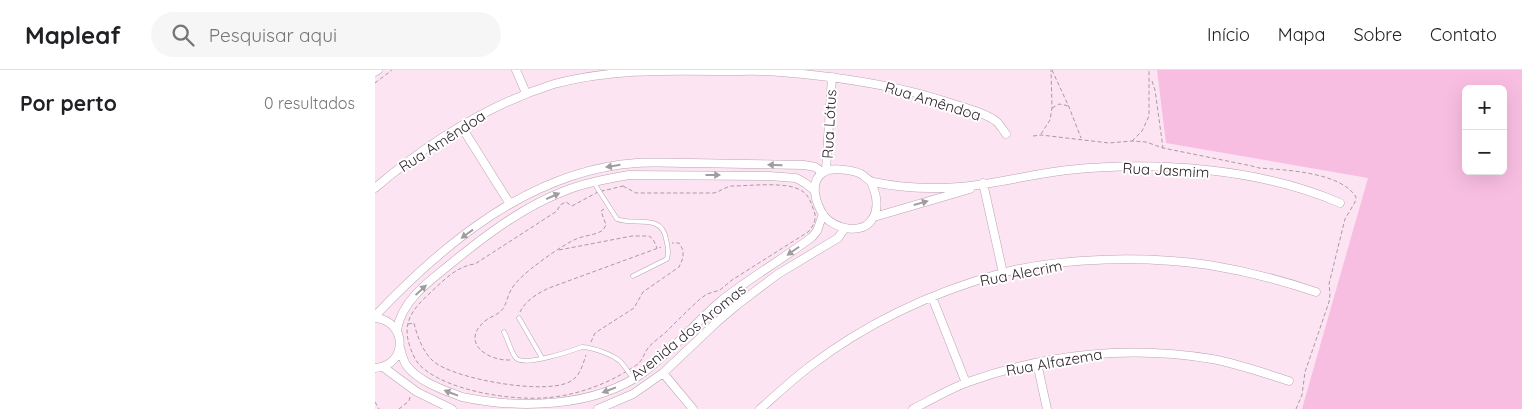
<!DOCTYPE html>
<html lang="pt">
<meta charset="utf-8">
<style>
body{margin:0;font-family:Quicksand,sans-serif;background:#f6f6f6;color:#202124}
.controls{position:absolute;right:15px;top:15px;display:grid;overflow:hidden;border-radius:8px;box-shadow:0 5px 20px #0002}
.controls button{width:45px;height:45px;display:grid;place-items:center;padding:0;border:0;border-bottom:1px solid #e0e0e0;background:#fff;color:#202124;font:25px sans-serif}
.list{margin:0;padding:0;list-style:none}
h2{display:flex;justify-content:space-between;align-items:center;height:65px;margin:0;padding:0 20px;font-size:21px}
h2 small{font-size:16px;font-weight:400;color:#757577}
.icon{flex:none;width:28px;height:28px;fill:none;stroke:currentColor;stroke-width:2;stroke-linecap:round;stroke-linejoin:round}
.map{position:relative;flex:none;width:1147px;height:339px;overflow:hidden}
header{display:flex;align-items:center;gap:30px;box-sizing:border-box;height:70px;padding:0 25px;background:#fff;border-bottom:1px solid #e0e0e0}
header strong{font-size:24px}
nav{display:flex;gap:28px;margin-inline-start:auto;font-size:18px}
.search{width:350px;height:45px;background:#f6f6f6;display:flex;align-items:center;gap:12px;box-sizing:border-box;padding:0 18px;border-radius:28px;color:#757577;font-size:19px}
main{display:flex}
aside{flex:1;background:#fff}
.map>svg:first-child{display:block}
</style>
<header>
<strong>Mapleaf</strong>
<div class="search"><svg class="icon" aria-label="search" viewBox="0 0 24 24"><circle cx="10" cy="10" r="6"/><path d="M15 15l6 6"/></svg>Pesquisar aqui</div>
<nav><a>Início</a><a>Mapa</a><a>Sobre</a><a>Contato</a></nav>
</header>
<main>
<aside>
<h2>Por perto<small>0 resultados</small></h2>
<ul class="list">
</ul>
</aside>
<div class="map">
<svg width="1147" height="339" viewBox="0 0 1147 339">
<rect width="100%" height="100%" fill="#fce4f2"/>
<path fill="#f8bee2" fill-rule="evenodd" d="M782,0h365v339h-220l66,-231 -202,-35zM1091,19h37v82h-37z"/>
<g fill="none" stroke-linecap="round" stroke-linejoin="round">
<g stroke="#baa4b2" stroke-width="5">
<path id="service" d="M219,113l23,36c17,7 45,-6 49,20 2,7 3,13 1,20l-34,17
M144,248l23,40
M129,262c4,8 7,20 12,26 8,9 55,-7 66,-11 12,1 30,7 39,15 4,5 8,11 12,16"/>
</g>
<g stroke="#baa4b2" stroke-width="9">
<path id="minor" d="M141,0l10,23
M0,2l3,-2
M86,56l49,78
M451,100l6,-93
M496,112c5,11 9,24 2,36 -10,18 -38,11 -49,-2 -8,-12 -16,-35 0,-44 8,-5 29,-2 37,2 4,2 7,7 12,8 19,4 41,6 60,6 46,1 90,-13 135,-18 87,-9 192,-2 272,33
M608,113l20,90
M0,118c53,-45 112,-83 179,-104 53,-14 108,-14 162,-13 15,1 30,-1 45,0 14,0 28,2 42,3 49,5 94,12 141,27 15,5 41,11 53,21 3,3 6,8 9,12
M499,147l96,-28
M557,227l34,86
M0,246c69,-73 157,-146 262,-153 18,-1 36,0 53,0 38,1 76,1 114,2l11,2 7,5
M0,248c33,3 33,48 0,50
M22,260c2,-14 9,-25 19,-36 9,-10 21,-19 32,-28 34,-28 73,-58 114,-74 21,-9 45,-13 67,-17l140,1 27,2 9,5 9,7
M25,278c2,6 3,13 7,18 12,16 37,24 55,31 57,12 133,11 182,-25 28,-21 51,-49 78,-72 29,-23 61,-41 90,-63l5,-6 6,-17
M662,293l10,46
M8,297l34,25 35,17
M288,303l30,36
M223,339l35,-15 30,-21 54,-51 20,-17 41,-31 60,-36 7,-10
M385,339c16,-14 32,-29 49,-42 56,-43 124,-75 193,-94 60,-16 146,-17 207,-8 37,6 72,15 107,27
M538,339c18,-9 36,-20 55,-27 78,-28 162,-37 244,-23 27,5 52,14 77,22"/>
</g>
<path stroke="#ab99a4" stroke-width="1" stroke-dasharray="4 2.5" stroke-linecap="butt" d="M677,0l17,37 12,31
M777,11l3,9 8,58
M0,13l17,-13
M677,38l7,-4 10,2
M666,64l9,-14 2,-12 -1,-38
M658,66l8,-1 68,8 23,-2 14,1 17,6 89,18 7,2c26,2 82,4 97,29l-1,5 -10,17 -16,65 1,10 -1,8 -24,70 -3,23 -6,14
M757,71l10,-10 7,-15v-46
M248,116l13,7h78c7,-2 11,-6 18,-7 18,0 56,-5 70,5 7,4 9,12 12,20 3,7 0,15 -6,21l-76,48 -12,10 -13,4 -7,5c-12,11 -23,22 -35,34 -6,5 -13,10 -17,15 -5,7 -5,13 -13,18 -27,18 -59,30 -92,32 -34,2 -92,-7 -119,-29 -8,-6 -11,-14 -14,-22 -9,-26 4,-39 21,-55 13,-12 26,-26 44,-28l82,-53 3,-6 6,-3 6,4 26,-14z
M184,180l73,-14h17l4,3 4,9
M145,242c5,-11 18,-19 29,-24l112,-41
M33,254l6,-1c3,13 9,29 19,38 20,18 115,35 138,20 9,-5 12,-17 15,-26
M216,272l4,-9 39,-25 9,-16 36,-25 4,-9v-8l-4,-7h-7
M135,290c-23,1 -50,-18 -25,-39 5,-4 12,-6 16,-10 6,-6 6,-15 10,-21 4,-8 15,-17 21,-22 13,-10 28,-21 42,-28 9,-5 21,-4 29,-10l3,-5 -5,-14 3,-2
M0,332l4,7
M24,339l10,-8 1,-4"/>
<use href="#service" stroke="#fff" stroke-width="4"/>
<use href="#minor" stroke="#fff" stroke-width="8"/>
</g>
<defs><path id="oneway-solid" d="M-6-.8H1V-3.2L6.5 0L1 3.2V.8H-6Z" transform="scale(1.25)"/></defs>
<g fill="#a09c9f">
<use href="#oneway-solid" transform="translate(400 95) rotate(-179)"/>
<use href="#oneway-solid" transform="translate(238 96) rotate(171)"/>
<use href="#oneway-solid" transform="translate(338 105)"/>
<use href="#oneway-solid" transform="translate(178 126) rotate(-24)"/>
<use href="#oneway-solid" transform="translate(546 133) rotate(-16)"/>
<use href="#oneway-solid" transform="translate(92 164) rotate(144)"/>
<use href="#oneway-solid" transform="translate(418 181) rotate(145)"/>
<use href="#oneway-solid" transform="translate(46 220) rotate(-43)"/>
<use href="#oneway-solid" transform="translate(234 320) rotate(159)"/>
<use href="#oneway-solid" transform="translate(76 323) rotate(-159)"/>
</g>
<g text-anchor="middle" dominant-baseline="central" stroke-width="4" stroke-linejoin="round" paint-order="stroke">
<g font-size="15" fill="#2d242a" stroke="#fff">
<text transform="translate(558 31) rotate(17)">Rua Amêndoa</text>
<text transform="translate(454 54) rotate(-87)">Rua Lótus</text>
<text transform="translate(67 71) rotate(-33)">Rua Amêndoa</text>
<text transform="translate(791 100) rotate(3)">Rua Jasmim</text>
<text transform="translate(646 203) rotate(-11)">Rua Alecrim</text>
<text transform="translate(313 262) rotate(-39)">Avenida dos Aromas</text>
<text transform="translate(679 292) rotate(-10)">Rua Alfazema</text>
</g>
</g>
</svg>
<div class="controls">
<button>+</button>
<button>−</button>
</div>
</div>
</main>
